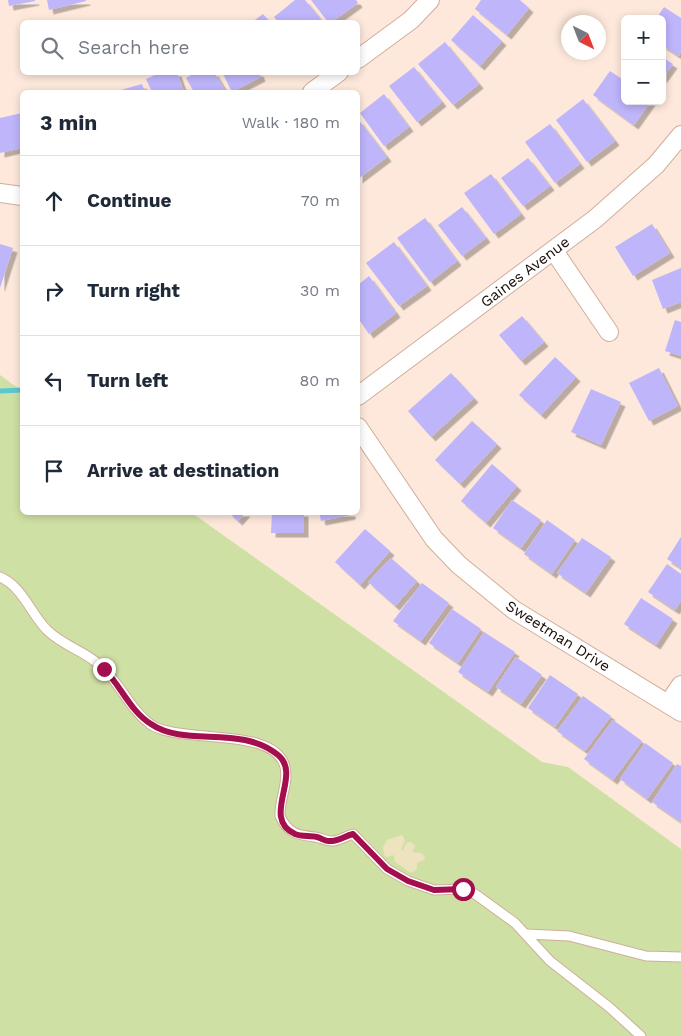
<!DOCTYPE html>
<meta charset="utf-8">
<style>
body{margin:0;font-family:"Work Sans",sans-serif;background:#f2f2f3;color:#1f2937}
.controls{position:absolute;right:15px;top:15px;display:grid;overflow:hidden;border-radius:8px;box-shadow:0 2px 8px #0003}
.controls button{width:45px;height:45px;display:grid;place-items:center;padding:0;border:0;border-bottom:1px solid #e0e1e3;background:#fff;color:#1f2937;font:25px sans-serif}
.compass{position:absolute;left:561px;top:15px;width:45px;height:45px;border-radius:50%;background:#fff;box-shadow:0 2px 8px #0003;rotate:138deg}
.stop{position:absolute;width:15px;height:15px;margin:-11px;border:4px solid #a30e4c;border-radius:50%;background:#fff}
.stop.end{background:#a30e4c;border-color:#fff;box-shadow:0 1px 5px #0008}
.list{margin:0;padding:0;list-style:none}
h2{display:flex;justify-content:space-between;align-items:center;height:65px;margin:0;padding:0 20px;font-size:21px}
h2 small{font-size:16px;font-weight:400;color:#747a83}
.list li{display:grid;grid-template-columns:32px 1fr auto;gap:15px;align-items:center;box-sizing:border-box;height:90px;padding:0 20px;border-top:1px solid #e0e1e3}
.list b{display:block;font-size:19px;white-space:nowrap}
.list em{font-size:16px;font-style:normal;color:#747a83}
.icon{flex:none;width:28px;height:28px;fill:none;stroke:currentColor;stroke-width:2;stroke-linecap:round;stroke-linejoin:round}
.map{position:relative;flex:none;width:681px;height:1036px;overflow:hidden}
.search{position:absolute;background:#fff;box-shadow:0 2px 8px #0003;left:20px;top:20px;width:340px;height:55px;display:flex;align-items:center;gap:12px;box-sizing:border-box;padding:0 18px;border-radius:8px;color:#747a83;font-size:19px}
.panel{position:absolute;background:#fff;box-shadow:0 2px 8px #0003;left:20px;top:90px;width:340px;height:425px;border-radius:8px}
.map>svg:first-child{display:block}
</style>
<div class="map">
<svg width="681" height="1036" viewBox="0 0 681 1036">
<defs>
<filter id="shadow"><feDropShadow dx="4.5" dy="4.5" stdDeviation="0" flood-color="#0004"/></filter>
</defs>
<rect width="100%" height="100%" fill="#fde8db"/>
<path fill="#cfe0a4" d="M0,375l22,16v121l170,1 350,249 26,5 113,82v187h-681z"/>
<path fill="#ede3be" d="M402,835l3,5 -4,10h2l3,-7 5,-1 4,4 -3,6 9,1 4,4 -1,3 -7,3v6l-6,4 -16,-11 -1,-7 -7,2 -3,-2 -1,-8 4,-7z"/>
<g fill="none" stroke-linecap="round" stroke-linejoin="round">
<path stroke="#5dc7d1" stroke-width="5" d="M0,391l22,-1"/>
</g>
<path fill="#beb5fb" filter="url(#shadow)" d="M8,0h27v1l-26,5z
M47,0h39v1l-37,9z
M295,0h10l18,22h-45l-4,-5z
M311,0h45l2,3 -26,19h-4z
M481,0h39l9,8 -22,27 -32,-26z
M664,7l17,11v34l-2,4 -17,-11v-26h-6z
M263,14l7,8h-18z
M473,15l29,26 -22,25 -29,-26z
M445,42l34,42 -26,21 -35,-41z
M662,57l11,7 -11,15z
M414,67l28,35 -25,20 -28,-36z
M610,71l15,10v20h26l-17,24 -41,-30z
M162,72h15l7,20h-32l-6,-13z
M196,72h18l12,20h-32l-8,-14z
M222,72h37l2,5 -29,15z
M142,84l3,8h-31z
M384,94l25,33 -25,19 -24,-33z
M583,99l32,42 -28,21 -31,-42z
M22,113v35l-22,5v-35z
M358,119l29,38 -29,22z
M550,124l30,40 -25,19 -30,-41z
M528,158l22,28 -27,20 -22,-28z
M491,174l30,40 -27,20 -30,-41z
M462,207l24,31 -24,18 -24,-31z
M425,218l32,43 -27,21 -33,-44z
M652,224l18,29 -37,23 -18,-29z
M394,242l33,44 -28,20 -33,-43z
M0,244l13,4 -13,40z
M681,268v34l-18,7 -11,-29z
M369,276l27,37 -27,21 -11,-16v-33z
M522,316l22,26 -23,19 -22,-26z
M675,320l6,2v34l-16,-5z
M555,357l21,20 -35,38 -22,-20z
M659,368l19,38 -29,15 -20,-38z
M451,373l23,25 -43,39 -23,-26z
M591,389l30,13 -20,43 -30,-13z
M472,421l25,23 -37,40 -25,-24z
M492,464l25,22 -31,37 -25,-22z
M512,500l29,20 -20,28 -28,-20z
M228,512h18l-8,9z
M272,512h32v21h-33z
M319,512h32v3l-30,6z
M547,520l28,20 -23,34 -28,-20z
M365,529l25,22 -30,34 -25,-23z
M681,537v31l-14,-9z
M582,538l29,19 -25,36 -29,-20z
M391,558l26,23 -22,25 -27,-24z
M667,564l14,10v27l-6,9 -27,-18z
M422,583l27,20 -28,38 -28,-20z
M641,598l32,21 -17,26 -32,-21z
M452,609l29,20 -23,34 -29,-20z
M484,632l31,20 -27,40 -30,-20z
M516,657l26,18 -21,29 -25,-17z
M550,675l28,19 -23,33 -27,-19z
M583,696l28,20 -26,35 -28,-20z
M613,720l29,21 -29,39 -29,-21z
M645,743l28,20 -26,36 -27,-20z
M677,764l4,2v56l-29,-20z"/>
<g fill="none" stroke-linecap="round" stroke-linejoin="round">
<g stroke="#d0ae99" stroke-width="11">
<path id="lane" d="M0,577c22,9 31,37 47,53 16,16 38,21 54,36 19,17 28,42 49,58 29,21 125,1 135,43 4,16 -6,33 -5,49 8,18 18,19 35,21 7,1 12,5 19,4 7,-1 12,-5 19,-7l34,35 21,12 26,9 29,-1 12,5 40,29 35,38 59,46 32,29
M527,934l42,2 77,20 35,1"/>
</g>
<g stroke="#d0ae99" stroke-width="20">
<path id="street" d="M358,59l53,-39 19,-20
M312,92l27,-20
M0,193l22,3
M554,251l55,81
M358,396l237,-177 61,-54 25,-30
M358,427l76,112 25,26 55,45 167,102
M668,704l13,-19"/>
</g>
<use href="#lane" stroke="#fff" stroke-width="9"/>
<use href="#street" stroke="#fff" stroke-width="18"/>
</g>
<g fill="none" stroke-linecap="round" stroke-linejoin="round">
<path stroke="#a30e4c" stroke-width="6" d="M104,669c17,17 26,42 47,55 35,24 89,0 127,31 25,20 -18,63 17,79 7,3 15,1 22,3 4,1 7,4 11,4 10,1 16,-5 25,-7l34,35 21,12 26,9 29,-1"/>
</g>
<g text-anchor="middle" dominant-baseline="central" stroke-width="4.5" stroke-linejoin="round" paint-order="stroke">
<g font-size="15" fill="#190d07" stroke="#fff">
<text transform="translate(525 272) rotate(-37)">Gaines Avenue</text>
<text transform="translate(558 636) rotate(32)">Sweetman Drive</text>
</g>
</g>
</svg>
<div class="controls">
<button>+</button>
<button>−</button>
</div>
<svg class="compass" viewBox="-18 -18 36 36"><path d="M0-13l5 13h-10z" fill="#e53935"/><path d="M0 13l5-13h-10z" fill="#747a83"/></svg>
<div class="stop" style="left:463px;top:889px"></div>
<div class="stop end" style="left:104px;top:669px"></div>
<div class="search"><svg class="icon" aria-label="search" viewBox="0 0 24 24"><circle cx="10" cy="10" r="6"/><path d="M15 15l6 6"/></svg>Search here</div>
<section class="panel">
<h2>3 min<small>Walk · 180 m</small></h2>
<ul class="list">
<li><svg class="icon" aria-label="ahead" viewBox="0 0 24 24"><path d="M12 20V5M6 11l6-6 6 6"/></svg><div><b>Continue</b></div><em>70 m</em></li>
<li><svg class="icon" aria-label="right" viewBox="0 0 24 24"><path d="M7 20v-9h11M14 6l5 5-5 5"/></svg><div><b>Turn right</b></div><em>30 m</em></li>
<li><svg class="icon" aria-label="left" viewBox="0 0 24 24"><path d="M17 20v-9H6M10 6l-5 5 5 5"/></svg><div><b>Turn left</b></div><em>80 m</em></li>
<li><svg class="icon" aria-label="arrive" viewBox="0 0 24 24"><path d="M6 21V4h12l-3 4 3 4H6"/></svg><div><b>Arrive at destination</b></div></li>
</ul>
</section>
</div>
